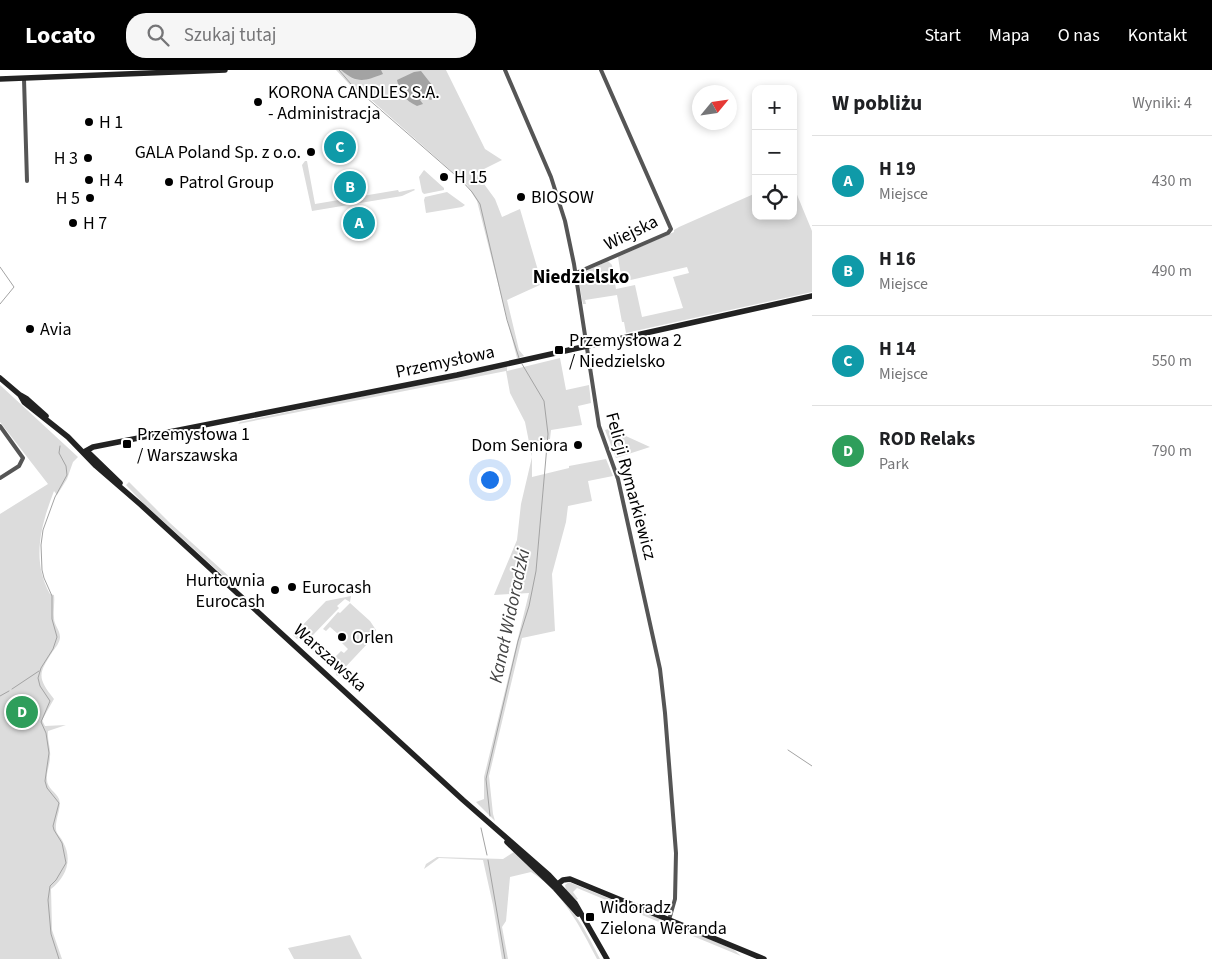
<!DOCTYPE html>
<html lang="pl">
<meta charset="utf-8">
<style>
body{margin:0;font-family:"Source Sans 3",sans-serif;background:#f6f6f6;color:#202124}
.controls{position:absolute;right:15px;top:15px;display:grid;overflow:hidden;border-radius:10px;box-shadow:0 2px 8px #0003}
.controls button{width:45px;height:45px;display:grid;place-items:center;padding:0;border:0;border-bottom:1px solid #e0e0e0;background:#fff;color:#202124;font:25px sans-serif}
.compass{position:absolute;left:692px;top:15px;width:45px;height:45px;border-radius:50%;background:#fff;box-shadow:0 2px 8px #0003;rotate:61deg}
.you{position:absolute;left:489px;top:409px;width:18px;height:18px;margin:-12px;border:4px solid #fff;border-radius:50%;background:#1a73e8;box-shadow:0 0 0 8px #1a73e833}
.badge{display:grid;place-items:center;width:32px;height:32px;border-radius:50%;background:#000;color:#fff;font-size:16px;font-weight:700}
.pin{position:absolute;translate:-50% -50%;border:2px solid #fff;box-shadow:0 1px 5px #0006}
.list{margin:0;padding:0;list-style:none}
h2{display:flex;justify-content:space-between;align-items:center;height:65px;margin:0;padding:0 20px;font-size:21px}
h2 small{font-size:16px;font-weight:400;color:#757577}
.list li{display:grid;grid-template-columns:32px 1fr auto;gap:15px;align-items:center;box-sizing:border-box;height:90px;padding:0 20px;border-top:1px solid #e0e0e0}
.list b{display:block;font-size:19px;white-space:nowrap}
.list p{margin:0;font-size:16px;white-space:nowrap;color:#757577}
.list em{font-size:16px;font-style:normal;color:#757577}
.icon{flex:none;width:28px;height:28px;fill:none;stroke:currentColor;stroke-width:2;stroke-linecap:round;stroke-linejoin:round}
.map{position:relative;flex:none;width:812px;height:889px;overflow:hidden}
header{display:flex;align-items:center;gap:30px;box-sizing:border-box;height:70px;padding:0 25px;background:#000;color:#fff}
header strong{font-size:24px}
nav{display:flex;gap:28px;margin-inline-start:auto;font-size:18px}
.search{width:350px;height:45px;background:#f6f6f6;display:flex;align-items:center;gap:12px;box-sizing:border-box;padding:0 18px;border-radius:20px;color:#757577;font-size:19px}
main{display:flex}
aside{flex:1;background:#fff}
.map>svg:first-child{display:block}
</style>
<header>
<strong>Locato</strong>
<div class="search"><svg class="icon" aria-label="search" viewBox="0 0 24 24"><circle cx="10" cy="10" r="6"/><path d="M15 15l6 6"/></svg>Szukaj tutaj</div>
<nav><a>Start</a><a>Mapa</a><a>O nas</a><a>Kontakt</a></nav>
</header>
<main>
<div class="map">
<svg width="812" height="889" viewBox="0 0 812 889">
<rect width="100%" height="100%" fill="#fff"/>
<path fill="#dcdcdc" d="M336,0h110l39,79 17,11 -26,13 19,26 7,18 18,-8 22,75 -35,16 12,50 5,6 -7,2 -40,-157 -10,-16 -107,-95 -10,-5z
M305,91h2l8,43 83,-14 1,2 15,-3 1,1 -13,6 -90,15 -10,-46z
M424,100l20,18v2l-20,4 -2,-2 -3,-15z
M793,115l19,46v61l-186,41 -2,-11h-2l-5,-27 -32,5 1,4h-3c-7,-34 -4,-29 25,-43l4,4 4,24 19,-4 7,32 41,-9 -10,-31 16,-4 -2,-6 -65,15 -4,-25 56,-25v-2l5,-3 77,-34v23h37z
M447,122l18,13 -3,2 -36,6 -2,-13 1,-3z
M560,288l6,32 23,-5 2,18 -13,3 4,19 -31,5 -1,9 -18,3v35l37,-9v-2l37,-7 7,17 -25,5 4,20 -24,5 -2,16 -14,52 3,57 -33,7 -33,138 4,38 2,7 -19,-19 8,-3v-22l45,-184 -35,2 23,-55 4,-36 11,-47 -7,-35 -15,-29 -4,-22 -268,53 2,-2 267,-56v5z
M0,315l78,72 -5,5 -6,17 -10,16 -3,-4c-13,34 -23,69 -4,103l4,1c1,8 -1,15 0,23 0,7 6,12 6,19 0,5 -4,10 -7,14 -14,22 -17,26 1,48l-12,21 3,6 21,-1 -18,6c-1,9 3,17 2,26 0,8 -4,15 -3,23 0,8 9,12 12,19 3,8 -4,20 -3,30 0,5 5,8 7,13 10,18 3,35 -12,47l1,41 10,29h-62v-445l48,-30 -48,-62z
M612,358l5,4 33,15 -34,11 -11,-28z
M129,412l41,41 63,57 -3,2 -89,-81 -15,-16z
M351,526l-1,6 -5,-3 -8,7 2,2 -27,28 -15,3 -4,-4 33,-34z
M350,533l20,18 6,9 -7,12 -32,34 -1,-2 -1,-17 6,-6 3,2 4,-4 -6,-6 3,-3 -3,-3 -5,2 -1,-2 2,-3 -8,-7 -4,4 -3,-2 15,-17 2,1z
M514,782c21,20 43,39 60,62 11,14 18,30 26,45h-3c-16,-31 -35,-68 -66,-87l-21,5 -4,44 -4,6 6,32h-6l-9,-54 -10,-45 -44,-2 -15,11 2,-5 11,-7 66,2z
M569,812l164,67 8,7 -164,-68 -4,4 5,7 -2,1 -10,-10 -1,-5z
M350,865l12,24h-68l-6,-11z"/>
<path fill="#a3a3a3" d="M341,0h40l2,4c-18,7 -26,10 -42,-4z
M421,1l11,14 2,12 -3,3 -8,-3 -3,3 3,4 -6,2c-12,-6 -17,-12 -20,-26l17,-8z"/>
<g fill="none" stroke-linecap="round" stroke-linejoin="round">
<path stroke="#a3a3a3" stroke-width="1" d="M339,0l12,14 111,97 10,11 8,12 27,116 12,38
M0,197l14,20 -14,17
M12,619l27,-18
M0,626l9,-5
M788,680l24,16
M490,746l-4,-37 32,-138 11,-35 7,-35 12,-137 -4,-33 -22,-37
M481,758l6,27
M488,790l17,99
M59,889l-8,-25 -3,-34 2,-14 6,-6 10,-17 -4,-20 -8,-13 -1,-4 6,-23 -12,-15 -2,-7 4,-28 -3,-20 -5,-11 9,-21 -10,-15 -2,-8 3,-10 12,-19 4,-12 -5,-18v-23l-8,-18 -2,-8 -1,-25 2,-15 12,-33 12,-22 -1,-9 -7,-13 1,-7"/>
<path stroke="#555" stroke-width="4" d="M505,0l46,107 14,44 9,43 25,162 19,53 42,190 5,44 11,140 -1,46 -6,21
M24,9l3,102
M576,203l92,-40 3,-4 -70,-159
M0,356l23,32 -4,8 -19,12"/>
<path stroke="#222" stroke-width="5.5" d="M0,9l225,-9
M0,308l20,17 7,4 19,17
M20,325l4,7 44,35 28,29 45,39 322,295 86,75 26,28 32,56
M84,382l9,-5 364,-72 355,-79
M86,383l4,1 30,29
M507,772l47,45 24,27
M554,817l9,-7 7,-1 194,80"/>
</g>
<g fill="#000" stroke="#fff" stroke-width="2">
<circle cx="258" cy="32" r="5"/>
<circle cx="89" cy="52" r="5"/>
<circle cx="311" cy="82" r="5"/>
<circle cx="88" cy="88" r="5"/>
<circle cx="444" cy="107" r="5"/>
<circle cx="89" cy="110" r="5"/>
<circle cx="169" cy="112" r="5"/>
<circle cx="521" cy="127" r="5"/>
<circle cx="90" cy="128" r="5"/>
<circle cx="73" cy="153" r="5"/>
<circle cx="30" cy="259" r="5"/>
<rect x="554" y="275" width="10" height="10" rx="2.5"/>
<rect x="122" y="369" width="10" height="10" rx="2.5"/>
<circle cx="578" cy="375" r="5"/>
<circle cx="292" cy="517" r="5"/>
<circle cx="275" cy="520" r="5"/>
<circle cx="342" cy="567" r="5"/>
<rect x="585" y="842" width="10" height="10" rx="2.5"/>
</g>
<g text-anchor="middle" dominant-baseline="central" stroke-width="4" stroke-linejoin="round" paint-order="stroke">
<g font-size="18" fill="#000" stroke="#fff" text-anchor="start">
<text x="268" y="22">KORONA CANDLES S.A.<tspan x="268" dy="21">- Administracja</tspan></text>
<text x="99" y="52">H 1</text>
<text x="301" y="82" text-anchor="end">GALA Poland Sp. z o.o.</text>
<text x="78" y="88" text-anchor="end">H 3</text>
<text x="454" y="107">H 15</text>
<text x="99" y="110">H 4</text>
<text x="179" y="112">Patrol Group</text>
<text x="531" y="127">BIOSOW</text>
<text x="80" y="128" text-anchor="end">H 5</text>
<text x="83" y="153">H 7</text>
<text x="40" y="259">Avia</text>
<text x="569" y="270">Przemysłowa 2<tspan x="569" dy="21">/ Niedzielsko</tspan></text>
<text x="137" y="364">Przemysłowa 1<tspan x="137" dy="21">/ Warszawska</tspan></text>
<text x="568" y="375" text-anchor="end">Dom Seniora</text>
<text x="265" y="510" text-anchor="end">Hurtownia<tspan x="265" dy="21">Eurocash</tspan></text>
<text x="302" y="517">Eurocash</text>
<text x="352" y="567">Orlen</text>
<text x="600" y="837">Widoradz<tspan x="600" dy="21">Zielona Weranda</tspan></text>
</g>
<g font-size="18" fill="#000" stroke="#fff">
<text transform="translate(631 163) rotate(-26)">Wiejska</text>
<text transform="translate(445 292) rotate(-12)">Przemysłowa</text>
<text transform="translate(631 416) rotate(75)">Felicji Rymarkiewicz</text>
<text transform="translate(330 588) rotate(42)">Warszawska</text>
</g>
<g font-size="19" font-weight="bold" fill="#000" stroke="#fff">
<text x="581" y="207">Niedzielsko</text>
</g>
<g font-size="19" font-style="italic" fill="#444" stroke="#fff">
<text transform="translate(510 546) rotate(-78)">Kanał Widoradzki</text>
</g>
</g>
</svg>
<div class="controls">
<button>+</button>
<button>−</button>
<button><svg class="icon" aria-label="locate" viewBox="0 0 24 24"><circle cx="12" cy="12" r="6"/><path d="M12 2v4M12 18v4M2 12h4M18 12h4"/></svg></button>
</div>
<svg class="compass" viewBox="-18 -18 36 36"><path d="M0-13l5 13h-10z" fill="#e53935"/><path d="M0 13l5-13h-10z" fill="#757577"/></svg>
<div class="you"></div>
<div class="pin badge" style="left:359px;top:153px;background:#0f9aa8">A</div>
<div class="pin badge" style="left:350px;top:117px;background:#0f9aa8">B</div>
<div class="pin badge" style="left:340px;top:77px;background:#0f9aa8">C</div>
<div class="pin badge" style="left:22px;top:642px;background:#2e9e5b">D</div>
</div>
<aside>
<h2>W pobliżu<small>Wyniki: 4</small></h2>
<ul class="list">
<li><span class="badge" style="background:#0f9aa8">A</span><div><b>H 19</b><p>Miejsce</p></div><em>430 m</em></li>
<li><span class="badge" style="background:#0f9aa8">B</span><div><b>H 16</b><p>Miejsce</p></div><em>490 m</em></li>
<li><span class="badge" style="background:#0f9aa8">C</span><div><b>H 14</b><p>Miejsce</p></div><em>550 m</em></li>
<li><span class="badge" style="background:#2e9e5b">D</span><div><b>ROD Relaks</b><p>Park</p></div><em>790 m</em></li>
</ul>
</aside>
</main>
